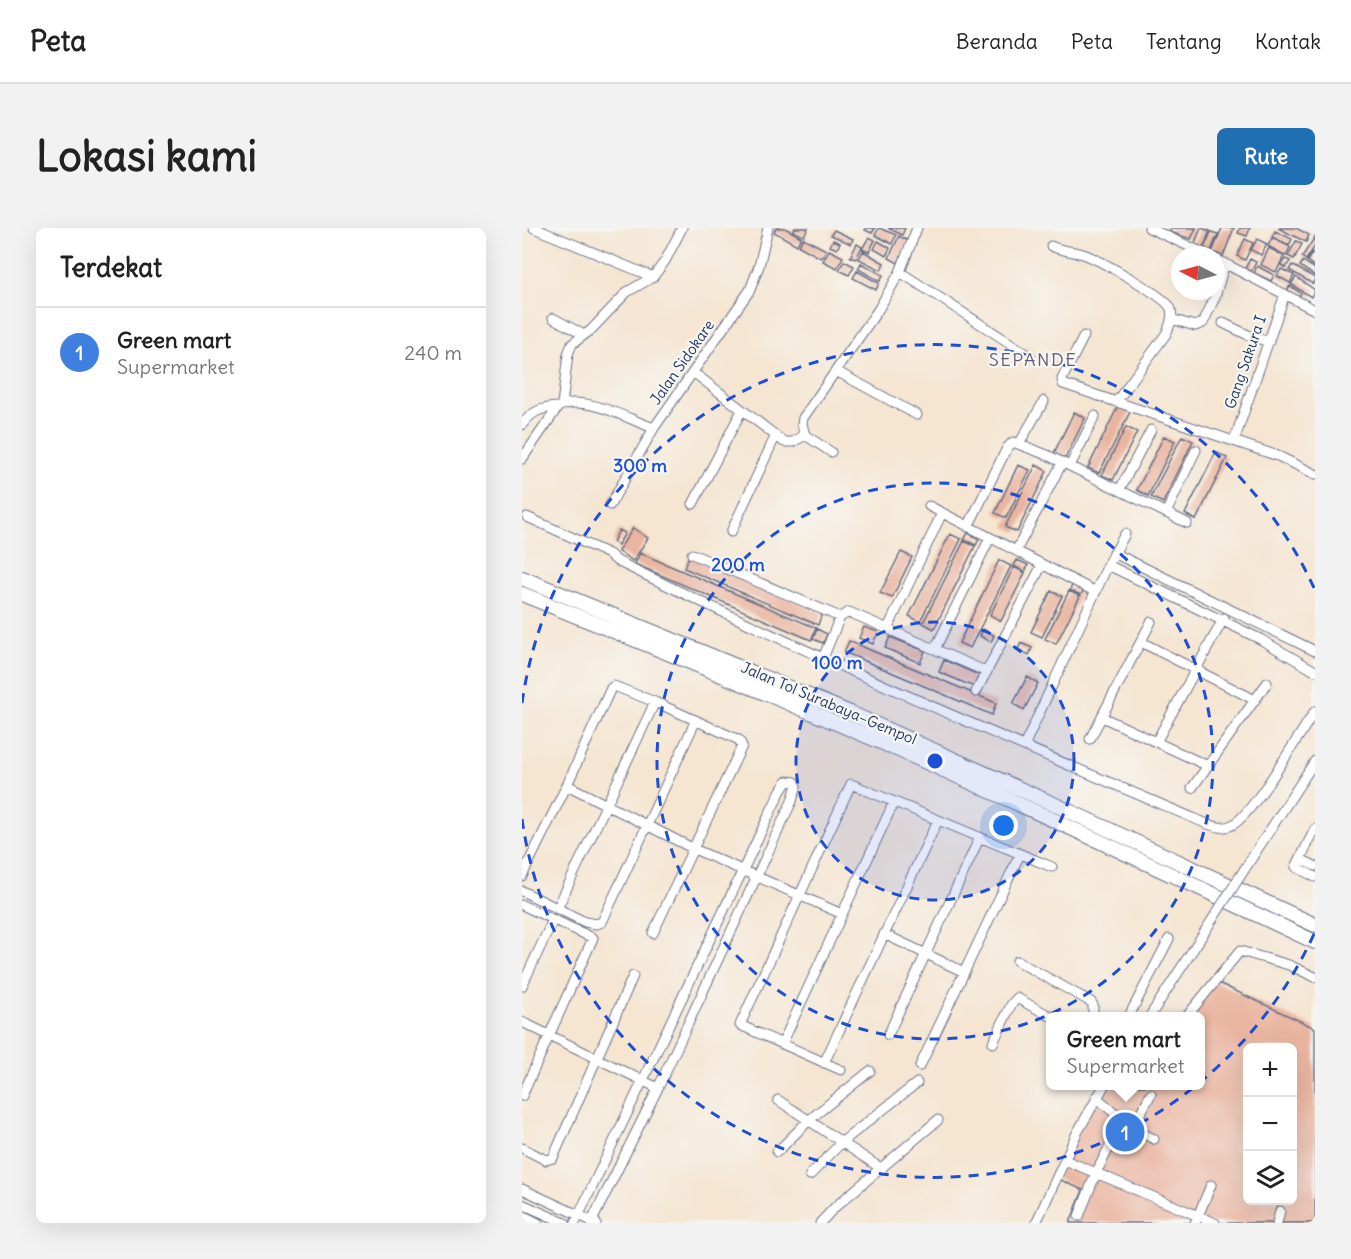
<!DOCTYPE html>
<html lang="id">
<meta charset="utf-8">
<style>
body{margin:0;font-family:Delius,sans-serif;background:#f2f2f2;color:#222}
.controls{position:absolute;right:18px;bottom:18px;display:grid;overflow:hidden;border-radius:9px;box-shadow:0 6px 24px #0002}
.controls button{width:54px;height:54px;display:grid;place-items:center;padding:0;border:0;border-bottom:2px solid #e0e0e0;background:#fff;color:#222;font:30px sans-serif}
.compass{position:absolute;left:649px;top:18px;width:54px;height:54px;border-radius:50%;background:#fff;box-shadow:0 6px 24px #0002;rotate:276deg}
.you{position:absolute;left:482px;top:598px;width:21px;height:21px;margin:-15px;border:4px solid #fff;border-radius:50%;background:#1a73e8;box-shadow:0 0 0 9px #1a73e833}
.badge{display:grid;place-items:center;width:39px;height:39px;border-radius:50%;background:#1f6fb2;color:#fff;font-size:20px;font-weight:700}
.pin{position:absolute;translate:-50% -50%;border:3px solid #fff;box-shadow:0 2px 6px #0006}
.popup{position:absolute;left:524px;top:784px;width:159px;height:78px;box-sizing:border-box;display:grid;place-content:center;border-radius:9px;background:#fff;filter:drop-shadow(0 2px 4px #0005);font-size:20px;white-space:nowrap;color:#767676}
.popup b{font-size:22px;color:#222}
.popup::after{content:'';position:absolute;left:50%;top:100%;margin-left:-12px;border:12px solid transparent;border-top-color:#fff}
.list{margin:0;padding:0;list-style:none}
h2{display:flex;justify-content:space-between;align-items:center;height:78px;margin:0;padding:0 24px;font-size:26px}
h2 small{font-size:20px;font-weight:400;color:#767676}
.list li{display:grid;grid-template-columns:39px 1fr auto;gap:18px;align-items:center;box-sizing:border-box;height:90px;padding:0 24px;border-top:2px solid #e0e0e0}
.list b{display:block;font-size:22px;white-space:nowrap}
.list p{margin:0;font-size:20px;white-space:nowrap;color:#767676}
.list em{font-size:20px;font-style:normal;color:#767676}
.icon{flex:none;width:33px;height:33px;fill:none;stroke:currentColor;stroke-width:2;stroke-linecap:round;stroke-linejoin:round}
.map{position:relative;flex:none;width:793px;height:995px;overflow:hidden;border-radius:9px}
header{display:flex;align-items:center;gap:36px;box-sizing:border-box;height:84px;padding:0 30px;background:#fff;border-bottom:2px solid #e0e0e0}
header strong{font-size:28px}
nav{display:flex;gap:33px;margin-inline-start:auto;font-size:21px}
.intro{display:flex;align-items:center;justify-content:space-between;box-sizing:border-box;height:144px;padding:0 36px}
h1{margin:0;font-size:42px}
.button{padding:15px 27px;border-radius:9px;background:#1f6fb2;color:#fff;font-size:21px;font-weight:700}
main{display:flex;gap:36px;padding:0 36px}
aside{flex:1;background:#fff;border-radius:9px;box-shadow:0 6px 24px #0002}
.map>svg:first-child{display:block}
</style>
<header>
<strong>Peta</strong>
<nav><a>Beranda</a><a>Peta</a><a>Tentang</a><a>Kontak</a></nav>
</header>
<div class="intro"><h1>Lokasi kami</h1><a class="button">Rute</a></div>
<main>
<aside>
<h2>Terdekat<small></small></h2>
<ul class="list">
<li><span class="badge" style="background:#3f7fe0">1</span><div><b>Green mart</b><p>Supermarket</p></div><em>240 m</em></li>
</ul>
</aside>
<div class="map">
<svg width="793" height="995" viewBox="0 0 793 995">
<rect width="100%" height="100%" fill="#f6f6f2"/>
<filter id="ink" filterUnits="userSpaceOnUse"><feTurbulence type="fractalNoise" baseFrequency=".0167" numOctaves="2"/><feDisplacementMap in="SourceGraphic" scale="12" xChannelSelector="R" yChannelSelector="G"/><feConvolveMatrix kernelMatrix="1 2 1 2 8 2 1 2 1" color-interpolation-filters="sRGB"/></filter>
<filter id="wash" filterUnits="userSpaceOnUse"><feTurbulence type="fractalNoise" baseFrequency=".008" numOctaves="4" result="noise"/><feDisplacementMap in="SourceGraphic" scale="24" xChannelSelector="R" yChannelSelector="G"/><feGaussianBlur stdDeviation="1.35" result="paint"/><feColorMatrix in="noise" values="0 0 0 0 0 0 0 0 0 0 0 0 0 0 0 0 0 1.4 0 .05"/><feComposite in="paint" operator="in"/></filter>
<g filter="url(#wash)">
<rect width="100%" height="100%" fill="#f5e5d1"/>
<g id="blocks">
<path fill="#eab5a0" fill-rule="evenodd" d="M254,0h9l16,9 -4,8 -23,-13z
M273,0h13l-4,8 -11,-5z
M343,0h10l-3,5 -7,-3z
M357,0l17,7 -4,9 -17,-9z
M366,0h17l-3,7z
M649,0h25l-5,11 -21,-7z
M679,0l9,3 -7,18 -9,-4z
M700,0h12l-11,28 -11,-4z
M718,0h10l-3,8 -9,-3z
M756,0h18l13,7 -3,7z
M312,2l19,9 -2,5 -20,-9z
M753,3l17,8 -3,6 -17,-8z
M689,4l7,2 -7,17 -7,-3z
M377,8l10,5 -11,22 -9,-5z
M347,9l6,3 -6,12 -7,-3z
M793,9v9l-9,14 -4,-3z
M281,10l23,12 -5,8 -22,-12z
M750,10l18,9 -4,9 -18,-10z
M723,11l8,4 -8,17 -8,-4z
M735,11l10,5 -6,11 -10,-5z
M311,12l7,3 -3,6 -7,-3z
M356,13l12,7 -4,8 -12,-7z
M774,13l6,3 -8,15 -6,-3z
M335,16l5,3 -6,12 -6,-2z
M747,20l15,8 -8,16 -15,-7z
M307,22l14,7 -6,11 -14,-7z
M341,23l21,12 -3,7 -22,-11z
M790,25l3,2v12l-8,-6z
M728,31l6,3 -5,10 -6,-3z
M763,31l5,2 -4,7 -5,-3z
M322,33l10,5 -5,9 -10,-5z
M781,33l12,8v7l-15,-10z
M339,35l22,12 -3,6 -22,-12z
M770,37l23,13 -2,6 -24,-14z
M735,38l17,9 -3,6 -17,-8z
M759,41l13,6 -4,8 -13,-7z
M335,43l22,12 -3,7 -23,-12z
M774,49l19,13 -4,7 -20,-13z
M768,58l11,7 -3,6 -12,-8z
M596,178l12,6 -31,61 -11,-5z
M552,184l11,6 -20,41 -11,-6z
M604,199l11,5 -24,48 -11,-5z
M642,208l11,5 -27,55 -11,-6z
M660,208l11,5 -30,62 -12,-6z
M694,224l11,6 -31,62 -11,-6z
M496,237l12,5 -24,48 -11,-5z
M514,237l11,6 -30,61 -12,-5z
M111,300l15,10 -15,23 -15,-10z
M97,302l6,3 -7,12 -5,-3z
M446,305l11,6 -3,6 -12,-5z
M428,306l11,5 -41,83 -11,-6z
M442,313l11,5 -41,83 -11,-6z
M379,324l11,5 -20,41 -12,-5z
M118,325l176,75 -5,12 -176,-76z
M167,328l133,57 -4,12 -134,-57z
M477,332l12,6 -41,82 -11,-5z
M495,332l11,5 -3,7 -11,-6z
M492,339l11,6 -24,48 -11,-6z
M551,355l11,6 -3,6 -11,-5z
M529,363l11,5 -20,41 -11,-5z
M547,363l11,5 -24,48 -11,-5z
M342,399l14,5 -5,12 -14,-6z
M295,401l10,5 -4,9 -10,-4z
M461,401l11,6 -3,7 -11,-6z
M368,409l35,14 -5,12 -35,-15z
M327,413l147,62 -4,12 -148,-63z
M499,415l11,5 -3,7 -11,-6z
M422,432l35,15 -5,12 -35,-15z
M505,449l11,6 -14,27 -11,-6z
M692,753l101,47v195h-245l13,-33 -27,-12 40,-81 15,-11h89v-70h-13zM726,820h44v152h-44z"/>
</g>
</g>
<g filter="url(#ink)">
<use href="#blocks" fill-opacity="0" stroke="#676f86" stroke-width="1.5"/>
<g fill="none" stroke-linecap="round" stroke-linejoin="round">
<g stroke="#676f86" stroke-width="11">
<path id="minor" d="M12,0l119,49
M627,0l59,27
M529,18c11,5 21,5 32,8 15,5 80,41 87,53 4,8 0,19 -4,27l-50,68
M694,31l99,51
M378,44l130,84
M31,90l31,17
M649,91l24,7 8,-3 12,-26 10,-34
M701,95l25,12 21,7
M562,108l-22,43 1,5 215,72 37,18
M314,143l81,44
M171,144l91,70h9l12,-7
M40,177l6,-51 4,-10 19,-14 36,-38 26,-15 12,-16 17,-33
M0,197c10,-14 19,-17 36,-18
M712,213l51,-147
M497,216l25,-43
M309,224l-26,-17 -3,-11 1,-6 75,-108 22,-38 17,-44
M0,231l36,-52c26,-14 71,13 96,21l96,-138 9,-24 9,-38
M548,238l25,-50
M598,261l31,-59
M171,276l49,-94
M88,277l44,-77
M407,278l167,86
M644,285l30,-63
M5,289l82,37 8,7c192,95 390,178 588,262 9,3 18,7 27,2 20,-9 68,-92 83,-114
M446,299l39,-79 6,-6 34,13 140,68
M209,304l44,-95
M494,323l46,-88
M592,325l201,98
M170,326l148,63
M586,337l152,74 55,32
M366,400l54,-115
M619,414l114,58
M413,421l55,-111
M301,430l17,-41 9,-5 138,60
M454,464l66,-127
M580,489l106,49
M568,511l61,-117
M634,514l68,-124
M502,518l84,-181 17,-31
M670,560l75,-105
M793,601l-19,38 19,10
M733,625l60,-92
M778,631l15,7
M0,648l45,-91
M0,663l63,31 12,2 5,-2 94,-202
M0,677l71,33 -71,158
M35,681l98,-207
M131,705l89,-187 -3,-6 -84,-38 -41,-16 -3,2 -44,97 127,64 148,65
M362,706l80,38
M495,733l74,41 2,3v11
M0,758l31,-66
M607,788l40,-77
M628,788l46,-71
M665,788l53,-65 49,14 26,12
M0,794l136,66
M366,807l92,-198
M471,815l18,-38 6,-7 33,18
M260,816l112,-242
M302,835l114,-243
M398,838l100,-212
M319,842l-101,-45 111,-241 201,83
M256,872l104,69
M605,898l27,13
M610,900l19,-34
M0,920l24,12 7,-2 80,-182
M255,924l32,-32 61,-49
M543,932l150,63
M288,947l32,-33 75,-59
M0,961l74,34
M0,976l43,19
M0,987l16,8
M557,988l17,-43 27,-53 -27,-23
M53,995l205,-431 7,-11 8,1 1,6 -4,13 -134,287 -67,135
M298,995l15,-16 103,-87
M514,995l41,-90 27,-47
M673,995l16,-38
M755,995l3,-12"/>
</g>
<g stroke="#676f86" stroke-width="16">
<path id="highway" d="M0,350l328,135 210,94 255,118
M0,366c126,51 252,101 377,156 140,62 278,127 416,192"/>
</g>
<use href="#minor" stroke="#fff" stroke-width="9"/>
<use href="#highway" stroke="#fff" stroke-width="14"/>
<g stroke="#676f86" stroke-width="11" stroke-linecap="butt">
<path id="minor-bridge" d="M674,717l59,-92"/>
</g>
<use href="#minor-bridge" stroke="#fff" stroke-width="9"/>
</g>
</g>
<circle cx="413" cy="533" r="139" fill="#1d4ed8" fill-opacity=".12"/>
<g fill="none" stroke="#1d4ed8" stroke-width="3" stroke-dasharray="10 8">
<circle cx="413" cy="533" r="139"/>
<circle cx="413" cy="533" r="278"/>
<path d="M792 706A417 417 0 0 1 0 591M0 475A417 417 0 0 1 792 360"/>
</g>
<g text-anchor="middle" dominant-baseline="central" stroke-width="4.5" stroke-linejoin="round" paint-order="stroke">
<g font-size="15" fill="#1b2f5e" stroke="#f6f6f2">
<text transform="translate(160 134) rotate(-55)">Jalan Sidokare</text>
<text transform="translate(723 134) rotate(-71)">Gang Sakura I</text>
<text transform="translate(307 475) rotate(23)">Jalan Tol Surabaya–Gempol</text>
</g>
<g font-size="18" letter-spacing="1.5" fill="#635e75" stroke="#f6f6f2">
<text x="511" y="131">SEPANDE</text>
</g>
</g>
<circle cx="413" cy="533" r="9" fill="#1d4ed8" stroke="#f6f6f2" stroke-width="3"/>
<g font-size="18" text-anchor="middle" font-weight="bold" fill="#1d4ed8" stroke="#f6f6f2" stroke-width="4.5" stroke-linejoin="round" paint-order="stroke">
<text x="118" y="244">300 m</text>
<text x="216" y="343">200 m</text>
<text x="315" y="441">100 m</text>
</g>
</svg>
<div class="controls">
<button>+</button>
<button>−</button>
<button><svg class="icon" aria-label="layers" viewBox="0 0 24 24"><path d="M12 4l9 5-9 5-9-5zM3 14l9 5 9-5"/></svg></button>
</div>
<svg class="compass" viewBox="-18 -18 36 36"><path d="M0-13l5 13h-10z" fill="#e53935"/><path d="M0 13l5-13h-10z" fill="#767676"/></svg>
<div class="you"></div>
<div class="pin badge" style="left:603px;top:904px;background:#3f7fe0">1</div>
<div class="popup"><b>Green mart</b>Supermarket</div>
</div>
</main>
